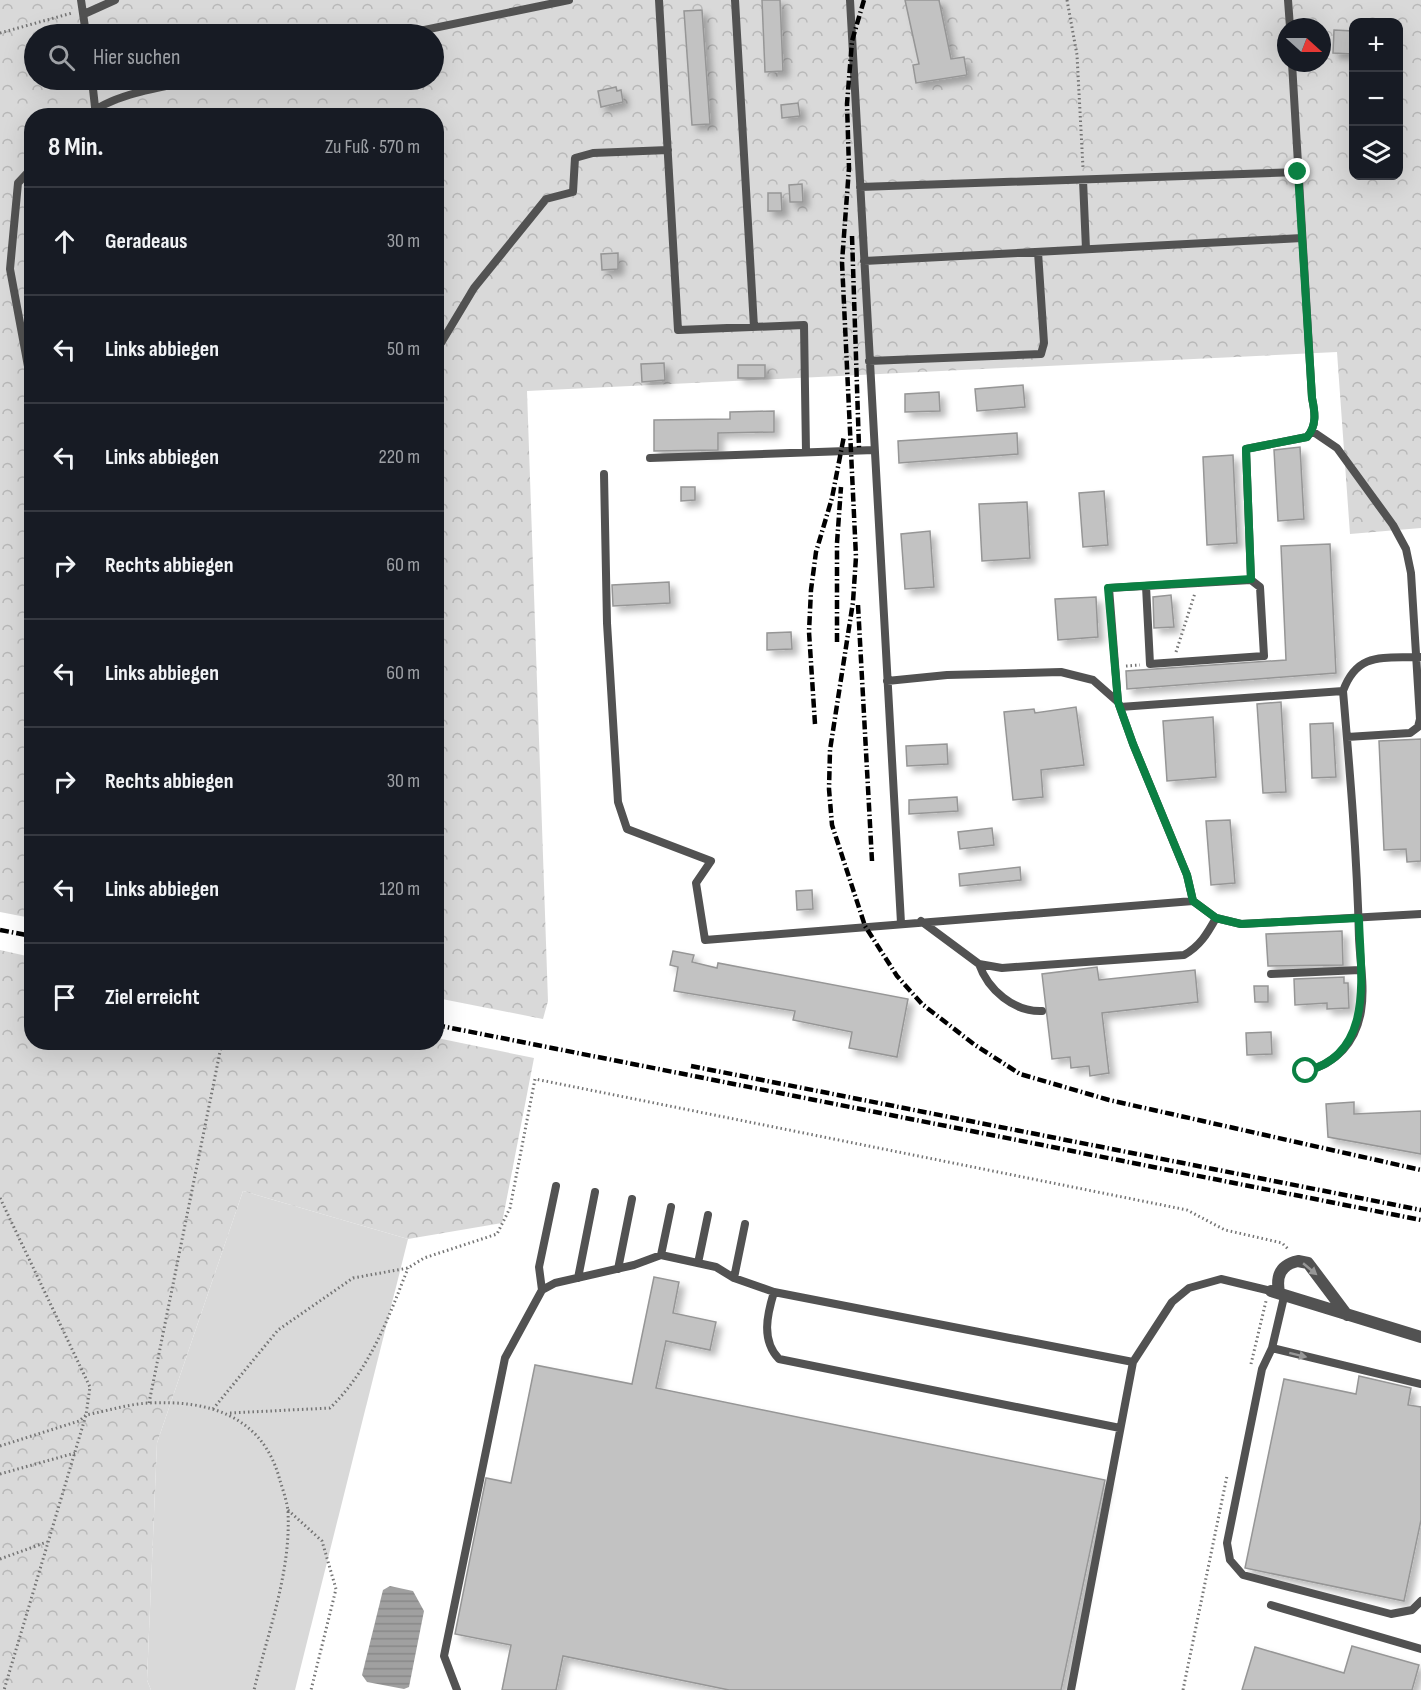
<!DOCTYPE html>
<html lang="de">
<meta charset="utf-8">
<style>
body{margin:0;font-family:"Sofia Sans Condensed",sans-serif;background:#242831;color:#f1f3f6}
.controls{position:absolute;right:18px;top:18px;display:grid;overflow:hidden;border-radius:12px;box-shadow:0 6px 24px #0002}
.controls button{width:54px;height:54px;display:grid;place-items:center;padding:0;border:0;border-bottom:2px solid #363941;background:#171b24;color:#f1f3f6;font:30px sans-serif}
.compass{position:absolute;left:1277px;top:18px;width:54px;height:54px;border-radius:50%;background:#171b24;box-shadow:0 6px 24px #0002;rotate:111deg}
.stop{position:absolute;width:18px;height:18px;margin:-14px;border:4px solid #0b8043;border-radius:50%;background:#fff}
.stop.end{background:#0b8043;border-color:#fff;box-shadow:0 2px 6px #0008}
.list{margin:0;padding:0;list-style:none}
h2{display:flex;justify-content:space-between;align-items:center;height:78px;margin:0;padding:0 24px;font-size:26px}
h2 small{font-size:20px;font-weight:400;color:#9ea1a6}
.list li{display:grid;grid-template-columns:39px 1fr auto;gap:18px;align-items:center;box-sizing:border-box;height:108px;padding:0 24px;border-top:2px solid #363941}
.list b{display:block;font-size:22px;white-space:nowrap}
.list em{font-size:20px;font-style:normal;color:#9ea1a6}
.icon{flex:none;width:33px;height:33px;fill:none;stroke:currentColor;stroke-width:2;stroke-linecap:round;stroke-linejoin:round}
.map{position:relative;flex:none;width:1421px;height:1690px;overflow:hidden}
.search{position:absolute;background:#171b24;box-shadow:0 6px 24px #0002;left:24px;top:24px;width:420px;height:66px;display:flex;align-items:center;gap:15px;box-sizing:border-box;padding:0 21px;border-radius:33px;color:#9ea1a6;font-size:22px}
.panel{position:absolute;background:#171b24;box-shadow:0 6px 24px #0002;left:24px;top:108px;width:420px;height:942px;border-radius:24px}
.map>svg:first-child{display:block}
</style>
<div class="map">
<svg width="1421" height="1690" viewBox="0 0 1421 1690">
<defs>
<pattern id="forest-crowns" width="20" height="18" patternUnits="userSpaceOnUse" patternTransform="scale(1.5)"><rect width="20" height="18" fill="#d9d9d9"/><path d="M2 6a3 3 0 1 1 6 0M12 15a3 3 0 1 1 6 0" fill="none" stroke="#b8b8b8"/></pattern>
<pattern id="water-rules" width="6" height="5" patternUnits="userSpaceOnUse" patternTransform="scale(1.5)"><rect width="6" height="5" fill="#a0a0a0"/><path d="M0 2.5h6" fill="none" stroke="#888"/></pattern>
<filter id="shadow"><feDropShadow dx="5.5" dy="5.5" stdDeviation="3" flood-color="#0004"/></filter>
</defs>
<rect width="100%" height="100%" fill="#fff"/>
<path fill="#d9d9d9" d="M243,1191l165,48 -113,451h-144l-4,-10 10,-237z"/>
<path fill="url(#forest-crowns)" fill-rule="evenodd" d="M0,0h1421v528l-71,6 -13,-182 -810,39 21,610 -5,18 -106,-21 -1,-882h-404l-1,802 -31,-6zM1354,22h44v154h-44zM1286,27h36v36h-36zM34,34h400v46h-400z
M0,950l31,7 1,85h404l1,-4 97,20 -32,165 -94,16 -165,-48 -86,252 -10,237 4,10h-151z"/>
<path fill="url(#water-rules)" d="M390,1586l23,5 11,20 -15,76 -5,2 -37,-7 -5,-7 21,-85z"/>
<path fill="#c2c2c2" stroke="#969696" stroke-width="1.5" filter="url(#shadow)" d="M762,0h18l3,71 -18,1z
M905,0h34l12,59 13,-2 3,18 -51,8 -3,-18 6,-1z
M702,10l8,114 -18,1 -8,-114z
M1334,30l19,1v23l-20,-1z
M616,87l1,4 4,-1 2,12 -22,5 -3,-16z
M798,103l2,13 -18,2 -1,-13z
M802,184l1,18h-13l-1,-17z
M768,193h13l1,18h-14z
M618,253v16l-16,1 -1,-16z
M664,363l1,17 -23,2 -1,-18z
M738,365h27v13h-27z
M1023,385l2,22 -48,4 -2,-22z
M939,392l1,19 -35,1v-18z
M774,411v21l-56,1v17l-64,1v-31l76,-1v-7z
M1017,433l1,21 -119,9 -1,-22z
M1300,447l4,72 -26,2 -4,-71z
M1233,455l4,88 -30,2 -4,-88z
M681,487h14v13l-14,1z
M1104,491l4,54 -25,2 -4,-54z
M1027,502l3,56 -48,3 -3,-57z
M930,531l4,56 -29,2 -4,-55z
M1330,544l6,129 -209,16 -1,-18 160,-11 -5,-114z
M669,582l1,21 -57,3 -1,-21z
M1171,595l3,32 -20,1 -1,-31z
M1096,597l2,40 -40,3 -3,-41z
M791,632l1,17 -25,1v-17z
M1281,702l5,90 -23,1 -6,-89z
M1076,707l8,58 -43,5 2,27 -30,3 -9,-88 30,-3 1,4z
M1213,717l3,60 -49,4 -4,-60z
M1333,723l3,54 -24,1 -2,-54z
M1421,739v122l-14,1 -1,-13 -22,1 -5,-109z
M947,744l1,20 -41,2 -1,-20z
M957,797l1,14 -49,3v-14z
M1230,820l5,63 -24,2 -5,-64z
M992,828l2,17 -34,4 -2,-17z
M1020,867l1,13 -61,6 -1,-12z
M812,890l1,19 -16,1 -1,-19z
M1342,931l1,34 -75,1 -2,-32z
M673,951l21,4 -2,7 25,6 1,-5 190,36 -11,58 -48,-9 3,-16 -59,-12 2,-9 -121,-20 4,-24 -8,-2z
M1097,967l2,13 96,-10 3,32 -96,11 7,60 -19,3 -1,-10 -18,2 -1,-11 -18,2 -10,-85z
M1344,977v6h4l1,25 -22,1v-6l-32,2 -1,-26z
M1254,986h14v16h-13z
M1271,1032l1,22 -25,1 -1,-22z
M1354,1102v12l67,-3v43l-93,-17 -2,-33z
M654,1277l25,5 -6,31 43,9 -6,28 -44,-9 -10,47 449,92 -44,210h-332l-166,-34 -7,34h-54l9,-45 -56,-11 31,-156 25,5 24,-118 97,19z
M1359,1376l52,12 -3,17 13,2v113l-17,81 -159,-33 39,-189 72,15z
M1352,1646l67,19 -7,25h-170l13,-43 89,26z"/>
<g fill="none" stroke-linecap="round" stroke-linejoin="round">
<path stroke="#747474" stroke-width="3" stroke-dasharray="1.5 3" stroke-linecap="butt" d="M1067,0l10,55 6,113
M0,33l72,-20
M1176,652l19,-59
M1126,666l14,-1
M0,1198l90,189 -4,28 -82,275
M1251,1364l15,-63
M149,1403l73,-361
M213,1409l65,-79 75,-52 55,-10 16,-10 73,-24 13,-26 25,-129 652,131 38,20 57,13 7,7
M230,1413l100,-5c40,-39 58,-89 78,-140
M0,1446l79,-25 7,-6c21,-4 42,-11 63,-12 59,-3 112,12 130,74 3,11 8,23 9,35 3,60 -20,120 -34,178
M0,1474l75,-21
M288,1510l34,31 14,48 -25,101
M0,1559l47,-17
M1183,1690l44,-214"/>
<path stroke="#525252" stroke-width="8" d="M81,0l5,34
M659,0l19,330 126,-5 2,127
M735,0l19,327
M850,0l51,923
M1288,0l2,27
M84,14l31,-14
M405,34l164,-34
M92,80l4,36
M87,116c26,-23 77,-29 111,-36
M32,168l-14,15 -8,86 22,119
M1083,180l3,69
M860,187l438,-15
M864,261l438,-23
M441,343l33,-55 72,-89 27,-7 2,-34 18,-5 75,-3
M869,361l172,-7 3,-11 -6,-91
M1312,431l25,17 56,77 13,24 5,24 9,146 -2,8 -8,6 -63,4
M650,458l224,-8
M604,474l3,149 11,179 9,27 84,32 -15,22 9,57 488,-39 23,17 25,6 180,-10
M1146,586l4,78 114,-8 -4,-69 -9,-7
M887,681l60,-6 114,-3 32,8 25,22 15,42 54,131 6,26
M1118,702l-9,-114 142,-8 -5,-131 61,-12c10,-11 8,-25 5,-39l-20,-335
M1120,707l223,-16
M921,921l58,43 23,4 182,-13c16,-9 23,-21 32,-37
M979,964c9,26 35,48 63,47
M1271,974l89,-4
M1306,1071c30,-7 50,-29 55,-60 4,-23 -1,-50 -2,-73 -2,-83 -9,-165 -16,-247 15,-41 42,-32 78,-34
M661,1255l10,-48
M698,1263l10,-48
M618,1269l14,-70
M578,1278l17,-86
M734,1278l11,-54
M542,1290l-3,-23 17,-81
M774,1292c-7,23 -13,48 5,67l341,69
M1284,1297l-12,51 149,36
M1272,1348l-10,21 -35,174 3,17 13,15 148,39 21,-4 9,-9
M1271,1605l150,44
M457,1690l-13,-34 61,-298 37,-68 13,-7 79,-18 27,-10 55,12 18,11 40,14 359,70
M1071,1690l62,-328 39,-60 17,-14 32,-9 50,12"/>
<path stroke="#525252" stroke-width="12" d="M1271,1291l150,46
M1279,1292c-3,-16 1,-27 19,-31l10,2 39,52"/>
<path stroke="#000" stroke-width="4.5" stroke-dasharray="9 3 1.5 3" stroke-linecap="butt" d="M864,0l-12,41 -5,63 2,64 -7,94 14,295 -3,45 -23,148 -1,39 3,36 33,101 32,50 25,28 53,41 45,29 89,26 312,70
M852,236l7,212
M858,605l14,256
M837,642v-99l4,-56
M815,724l-6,-92 2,-42 5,-38 16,-54 12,-62
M0,930l32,6
M436,1025l985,195
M691,1066l730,144"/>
</g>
<defs><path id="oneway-solid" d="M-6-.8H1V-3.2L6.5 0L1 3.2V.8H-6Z" transform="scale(1.5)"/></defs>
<g fill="#979797">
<use href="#oneway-solid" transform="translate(1310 1269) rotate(40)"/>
<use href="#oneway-solid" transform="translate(1298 1355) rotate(14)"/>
</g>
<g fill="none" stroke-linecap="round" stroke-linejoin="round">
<path stroke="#0b8043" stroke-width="8" d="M1298,172l14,226c3,14 5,28 -5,39l-61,12 5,130 -143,9 10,114 15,42 54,131 6,26 23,17 25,6 118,-6c1,55 17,136 -53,153"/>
</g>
</svg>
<div class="controls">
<button>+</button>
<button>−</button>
<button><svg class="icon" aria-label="layers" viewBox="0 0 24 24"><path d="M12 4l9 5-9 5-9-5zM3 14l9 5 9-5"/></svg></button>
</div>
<svg class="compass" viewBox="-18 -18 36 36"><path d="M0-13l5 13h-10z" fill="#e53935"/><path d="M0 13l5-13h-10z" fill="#9ea1a6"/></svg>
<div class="stop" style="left:1306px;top:1071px"></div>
<div class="stop end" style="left:1298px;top:172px"></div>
<div class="search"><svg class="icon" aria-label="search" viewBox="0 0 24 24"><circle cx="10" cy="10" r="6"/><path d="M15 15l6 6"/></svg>Hier suchen</div>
<section class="panel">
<h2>8 Min.<small>Zu Fuß · 570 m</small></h2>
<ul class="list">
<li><svg class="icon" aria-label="ahead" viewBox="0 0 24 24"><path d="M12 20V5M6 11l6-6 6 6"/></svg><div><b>Geradeaus</b></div><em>30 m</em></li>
<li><svg class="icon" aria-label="left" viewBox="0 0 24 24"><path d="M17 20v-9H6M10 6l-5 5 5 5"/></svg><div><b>Links abbiegen</b></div><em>50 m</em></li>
<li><svg class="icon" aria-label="left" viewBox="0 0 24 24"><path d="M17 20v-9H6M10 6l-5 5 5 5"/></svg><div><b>Links abbiegen</b></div><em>220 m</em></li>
<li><svg class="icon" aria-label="right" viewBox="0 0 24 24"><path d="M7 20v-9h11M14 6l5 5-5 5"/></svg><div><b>Rechts abbiegen</b></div><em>60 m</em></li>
<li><svg class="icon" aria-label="left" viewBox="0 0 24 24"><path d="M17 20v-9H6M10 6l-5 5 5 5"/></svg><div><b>Links abbiegen</b></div><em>60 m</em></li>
<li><svg class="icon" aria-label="right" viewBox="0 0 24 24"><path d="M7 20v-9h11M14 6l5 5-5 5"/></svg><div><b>Rechts abbiegen</b></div><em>30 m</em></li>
<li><svg class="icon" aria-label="left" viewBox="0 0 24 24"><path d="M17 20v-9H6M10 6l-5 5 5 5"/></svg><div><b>Links abbiegen</b></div><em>120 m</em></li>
<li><svg class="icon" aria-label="arrive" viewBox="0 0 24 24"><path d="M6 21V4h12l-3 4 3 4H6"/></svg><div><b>Ziel erreicht</b></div></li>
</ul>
</section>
</div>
